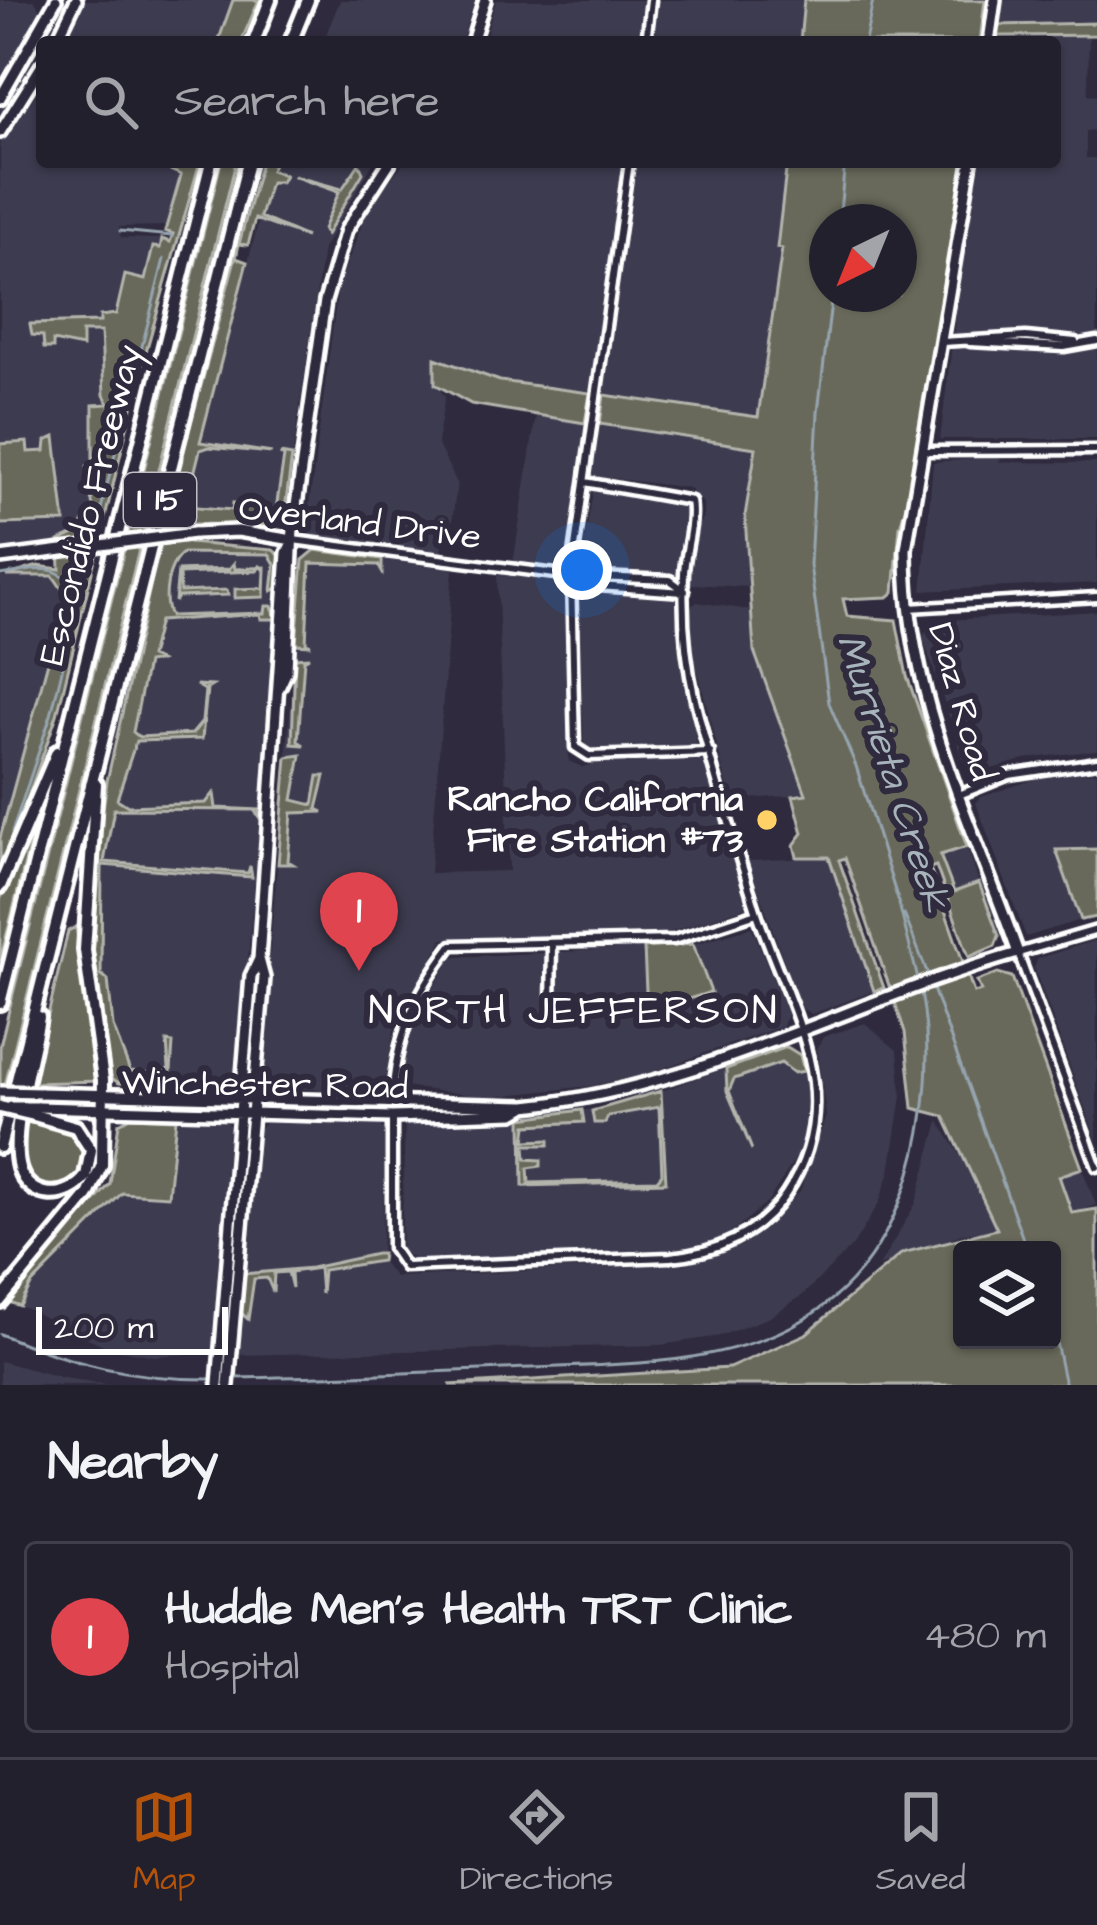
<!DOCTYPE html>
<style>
body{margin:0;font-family:"Architects Daughter",sans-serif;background:#2f2d3a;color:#f1f3f6}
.controls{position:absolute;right:36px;bottom:36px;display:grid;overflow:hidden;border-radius:12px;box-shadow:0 3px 9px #0004}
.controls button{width:108px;height:108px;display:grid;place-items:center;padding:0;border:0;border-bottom:3px solid #403e4a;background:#23202e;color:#f1f3f6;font:60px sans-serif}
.compass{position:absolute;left:809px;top:204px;width:108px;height:108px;border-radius:50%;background:#23202e;box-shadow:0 3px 9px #0004;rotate:223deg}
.scale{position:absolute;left:36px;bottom:30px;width:192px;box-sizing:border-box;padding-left:12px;border:6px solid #fff;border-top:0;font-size:33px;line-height:42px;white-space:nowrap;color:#fff;-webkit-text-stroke:9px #2f2a3d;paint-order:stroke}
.you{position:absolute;left:582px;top:570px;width:42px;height:42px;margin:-30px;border:9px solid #fff;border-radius:50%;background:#1a73e8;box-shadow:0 0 0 18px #1a73e833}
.badge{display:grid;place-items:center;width:78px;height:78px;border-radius:50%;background:#b45309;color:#fff;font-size:39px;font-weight:700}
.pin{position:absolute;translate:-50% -99px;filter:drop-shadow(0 3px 6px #0008)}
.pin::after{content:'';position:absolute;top:63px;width:42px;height:36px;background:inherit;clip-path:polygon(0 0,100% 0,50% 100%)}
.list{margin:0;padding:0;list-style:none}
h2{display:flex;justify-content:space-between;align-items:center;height:156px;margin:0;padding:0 48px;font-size:51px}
h2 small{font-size:39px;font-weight:400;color:#a3a3aa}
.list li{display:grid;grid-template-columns:78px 1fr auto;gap:36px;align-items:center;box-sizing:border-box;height:192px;margin:0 24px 24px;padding:0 24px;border:3px solid #403e4a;border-radius:12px}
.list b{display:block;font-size:45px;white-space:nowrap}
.list p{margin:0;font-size:39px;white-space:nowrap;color:#a3a3aa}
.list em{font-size:39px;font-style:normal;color:#a3a3aa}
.icon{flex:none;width:66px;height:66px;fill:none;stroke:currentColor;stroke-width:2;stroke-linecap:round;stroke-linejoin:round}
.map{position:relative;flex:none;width:1097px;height:1385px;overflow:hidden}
.search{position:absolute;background:#23202e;box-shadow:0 3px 9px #0004;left:36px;right:36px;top:36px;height:132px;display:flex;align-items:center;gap:30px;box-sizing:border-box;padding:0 42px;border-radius:12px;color:#a3a3aa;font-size:45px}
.sheet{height:372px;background:#23202e}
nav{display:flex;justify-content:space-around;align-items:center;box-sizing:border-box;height:168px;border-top:3px solid #403e4a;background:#23202e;font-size:33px;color:#a3a3aa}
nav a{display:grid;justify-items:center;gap:6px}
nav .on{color:#b45309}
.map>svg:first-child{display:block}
</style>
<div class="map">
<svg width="1097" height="1385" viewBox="0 0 1097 1385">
<rect width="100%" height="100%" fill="#2f2a3d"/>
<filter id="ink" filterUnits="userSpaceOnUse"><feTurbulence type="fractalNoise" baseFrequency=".00833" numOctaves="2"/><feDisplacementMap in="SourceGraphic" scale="24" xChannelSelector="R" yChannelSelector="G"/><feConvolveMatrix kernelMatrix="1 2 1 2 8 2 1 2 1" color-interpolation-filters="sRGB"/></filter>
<g filter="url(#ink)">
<path fill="#3e3a50" d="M0,0h34l8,13 -42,65z
M85,0h148l-15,42h-151z
M340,0h135l-14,42h-138z
M496,0h150l-5,42h-157z
M658,0h146l-4,42h-145z
M1000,0h97v23l-100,2z
M1089,35l-1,59 9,1v35l-11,1v27h11v281h-157l35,-277h80v-120l-61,-2 4,-4z
M42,84v78h143l-18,64 -48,1 2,11 41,1 -72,298 -90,12v-461l29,17z
M274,162h100l-51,87 -39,265 -100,-7z
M404,162h220l-34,231 -90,-12 -65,-22 1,25 9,13 -8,46 20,40 -7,56 -8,4 -1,10 -128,-17 -7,-8 32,-240 30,-80z
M637,162h150l-10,85 5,1 -24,170 -154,-23z
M536,415l49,8 -19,138 -9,6 -44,-3z
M600,424l157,24 -12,68 3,71 -57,-3 3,-53 9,-14v-14l-14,-15 -96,-12z
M999,457l1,5 97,1v120l-175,8 11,-129z
M593,492l78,8 14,9 -9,73 -96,-15z
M247,548l35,9 -44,521 -11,8 -77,-2 -30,-21 -17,-73 -5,-91 12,-91 64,-256z
M315,550l138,19 -23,304 79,-2 -12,-296 59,5 8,6 5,175 13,6 21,-6h102l41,146 -80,26 -223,6 -49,91 -10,57 -8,5 -113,-5 -4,-8 44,-519z
M53,576l15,15 1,11 -69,257v-282z
M584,583l92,16 21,147 -100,5 -13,-6 -7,-159z
M697,602l53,8 4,41 52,144 -75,5 -38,-147 -3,-46z
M1097,611v139l-72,9 -56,17 -46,-138 7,-17z
M1097,772v77l-40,2 24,69 -55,17 -50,-134 5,-6 63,-21z
M967,847l12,36 -25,10 -14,-39z
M828,857l46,134 -62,23 -11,-6 -53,-147z
M752,927l35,87 -4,12 -140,49 -53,11 -101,11 -86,-10 1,-30 11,-37 37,-63 192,-9 4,64 62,-20 -17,-48z
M1097,940v201l-63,-173 4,-10z
M865,1023l33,28 4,46 -12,75 -11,31 -25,41 -51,51 -33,22 -50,19 -59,9 -424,10 22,-226 10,-9 106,1 11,10 -5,130 14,16 291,-13 56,-19 26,-19 32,-35 26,-75 -9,-68 6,-11z
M790,1046l10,8 8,32 -6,62 -34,54 -42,35 -38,12 -97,5 -177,5 -13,-8 4,-130 117,-3 65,-8 57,-13z
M176,1119h47l10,9 -22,225 -56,3 -46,-8 -89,-42 11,-21 91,-92 46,3z
M939,1121l43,69 15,40 -32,3 -86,33 37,-63z
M1082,1168l14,37 -24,8 -13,-37z
M0,1361l64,17 44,7h-108z"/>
<path fill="#67695a" stroke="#b3b4ac" stroke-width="3" fill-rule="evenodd" d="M233,0h26l-18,42h-23z
M804,0h181l-5,42h-180z
M1097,23v12l-98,1 -5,4 3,-15z
M152,162l21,7 7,-7h20l-57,200 -86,353 -57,160v-37l66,-243 -13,-19h-47l32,-10 22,3 -1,-28 19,-9 15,-25 -6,-30 5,-9 -6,-2 7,-1v-60l16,-1 -5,-9 -3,-63h-19v15l-29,-6v7h-9l-1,-12 -11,-1 -2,-11 70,-2v-6l16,-2 9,-39 20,5 8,-33 7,1 2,-9 8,3 3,-8 -8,-3 16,-56z
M221,162h15l-236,943v-59z
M261,162h13l-3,8 14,5 -4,7h-11l-10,35 46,20 -51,-18 -7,26 -9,-1 -3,14 11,4 -47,180 72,11 -63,-6 -9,3 -14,56 46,4 1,-7 43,6 8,-52 -4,-3 12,2 -8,61 -11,8 -82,-1 -1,7 -29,4z
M787,162h177l-43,293 -21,71 -6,66 -6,5 -45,2 4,17 49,4 11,56 60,171 -27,8 14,37 25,-9 20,53 -4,10 -26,11 -33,-91 -6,2 44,125 7,-2 -4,-10 21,-8 14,4 70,191 -23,8 13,37 25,-4v176h-648l280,-17 77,-34 96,-81 95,-24 -53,-113 -31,-8 -8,-76 -60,-174 -6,2 45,128 -10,3 -45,-134h-32l-3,-12 9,-12 -10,-37 13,-2 -52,-143 -9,-135 11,-68 -156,-24 4,-29 154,22 24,-168 -5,-1zM827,222h72v72h-72zM962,1250h90v90h-90z
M359,164l4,9 -37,62 -3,-6 16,-37 -46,-16 49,13z
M435,358l65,23 90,12 -5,30 -114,-19 -36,-20z
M55,437l10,85 -65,2v-80l27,-2 1,10 17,-1 1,-10z
M190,535v8l83,7 9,7 -3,30 -7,4 3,-27 -6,-10 -86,-1c-18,14 -20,49 -13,63l95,-3 1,-7h6l4,13h-15l-1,-5 -101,7 -9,36 9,4 -12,2 -14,69 6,5 53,-3 10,-12 3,-32 -9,-5 16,1 -5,3 -5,50 -66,2 -19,58 11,7 78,-3 8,-10 2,15 43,2v7l-5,-7 -140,-1 -10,53 144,11 2,-7 2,11 -150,-12 -1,109 7,6 5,46 17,45 32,3 7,-6 -2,-26 6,1 -3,42 -51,-2 -12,-8 -17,-117 2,-72 15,-105 54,-243z
M315,550l67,9v13l-4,-7 -68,-2 -4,80 5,2 -15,-1 7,-84z
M234,563l1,6 30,-2 -1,30 -29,1v-9l29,-1 1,-18 -5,-4 -3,5 -78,3 1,18 47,-2 1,5 -50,2 -3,5 3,-31 51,-2z
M309,657l-5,3 -6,81 6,4 -12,-1 3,-86z
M301,755l-8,45 20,5 5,-29h7l-8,33 6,3 -31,1 -4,48 5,3h-15l9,-107z
M29,837l2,2 -31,122v-61z
M1097,849v68l-16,3 -25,-70z
M76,927l24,154 -68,2 36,-152z
M693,944l18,48 -64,20 -3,-64z
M787,1047l13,8 4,16 -10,2 -13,-10 -47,16 -5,12 23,59 -25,-59 -1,-22z
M661,1091l5,91 -143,4 -1,-68 60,-8 2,12 -57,3 -2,16 24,-1v5h-24l1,14 15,1v6l-13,2 1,15 128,-3 5,-6 -3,-67 -51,9 -3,7h-11l-2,-12z
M131,1117l45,2 -8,77 -46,-3 -91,92 -11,21 -14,-5 104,-117 9,-61z
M25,1120l44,9 18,24 -5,22 -17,15c-45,-3 -47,-31 -40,-70z
M376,1254h6l-1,7 -58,9 -2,24 -2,-26 -28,4 1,16 -4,-16 -14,1 -1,19 -6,-14 -13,1 -6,40 -8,-7 3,-38 68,-6z"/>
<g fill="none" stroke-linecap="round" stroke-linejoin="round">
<path stroke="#96a4af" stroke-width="3" d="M865,42l8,-42
M839,222l6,-60
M120,231l52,5
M832,294l-14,118 -8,153 19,138 27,63 40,128
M93,541l71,-282
M0,575c33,-4 65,-18 76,24
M12,832l39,-117 40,-164
M897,896l22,87
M904,914l25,63
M932,986l95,264
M1052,1323l13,62
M0,1334c70,30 137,46 213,45
M229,1378c91,-1 183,-5 274,-9 171,-7 346,6 407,-196 17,-57 22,-123 11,-181"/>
<g stroke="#fff" stroke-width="15">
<path id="minor" d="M646,42l5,-42
M629,162l-58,414 4,171 14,9 121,-4
M942,342l84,-5 49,5
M970,342l94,5 33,-6
M925,451l172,-1
M293,540l278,36 99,4 15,11
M571,576l13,9 100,7
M909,608l188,-11
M959,795l50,-20 88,-13
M1097,930l-79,23 79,214
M551,1009l1,-66
M392,1101c3,-63 22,-106 60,-156l222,-5 83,-27
M392,1117v131l13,19 265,-10c46,-4 90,-23 116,-63 65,-98 2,-186 -30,-284 -22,-69 -44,-140 -61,-210 -10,-42 -13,-85 -11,-127 1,-23 11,-50 7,-72l-106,-19"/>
</g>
<g stroke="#fff" stroke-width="18">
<path id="major" d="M56,42l20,-42
M472,42l13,-42
M989,42l6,-42
M0,98l56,-98
M0,132l42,-67
M194,533l44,-2 55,9
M279,688l8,-17 6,-144 32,-226 21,-71 44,-68
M40,1093l486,13c171,-17 328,-106 492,-153 -47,-132 -113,-262 -112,-404l65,-387
M37,1107l355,10 122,-4 12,-7
M218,1385l33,-409 8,-17
M228,1385l36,-407 -5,-19 28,-406 6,-13"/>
</g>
<g stroke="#fff" stroke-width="20">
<path id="highway" d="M254,42l16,-42
M291,42l17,-42
M0,886l57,-134
M0,1003l211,-841
M34,1115l42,12 15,23 -5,26c-17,24 -57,26 -67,-8 -10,-36 14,-112 20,-151
M0,1147l248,-985
M0,1301l88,-106 14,-30 1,-85 -18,-130 11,-166"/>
</g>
<use href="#minor" stroke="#2f2a3d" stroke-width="6"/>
<use href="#major" stroke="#2f2a3d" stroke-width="9"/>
<use href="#highway" stroke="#2f2a3d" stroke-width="10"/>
<g stroke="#fff" stroke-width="18" stroke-linecap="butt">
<path id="major-bridge" d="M0,558l194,-25
M0,1092l40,1
M11,1107h26"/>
</g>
<g stroke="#fff" stroke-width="20" stroke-linecap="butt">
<path id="highway-bridge" d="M0,1107l34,8"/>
</g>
<use href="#major-bridge" stroke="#2f2a3d" stroke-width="9"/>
<use href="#highway-bridge" stroke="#2f2a3d" stroke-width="10"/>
</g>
</g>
<circle fill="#ffd166" stroke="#2f2a3d" stroke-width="4.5" cx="767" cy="820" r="12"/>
<g text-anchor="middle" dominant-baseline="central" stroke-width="12" stroke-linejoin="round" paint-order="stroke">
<rect fill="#2f2a3d" stroke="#c1bfc5" stroke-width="3" x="124" y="473" width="72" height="54" rx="9"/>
<g font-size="33" font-weight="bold" fill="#fff">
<text x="160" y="500">I 15</text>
</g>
<g font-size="36" fill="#fff" stroke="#2f2a3d">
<text transform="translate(91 505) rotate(-76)">Escondido Freeway</text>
<text transform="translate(360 523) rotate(7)">Overland Drive</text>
<text transform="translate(961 702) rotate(74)">Diaz Road</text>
<text transform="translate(265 1085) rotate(1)">Winchester Road</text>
</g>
<g font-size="36" font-weight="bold" fill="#fff" stroke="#2f2a3d" text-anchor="end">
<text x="743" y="799">Rancho California<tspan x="743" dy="41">Fire Station #73</tspan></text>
</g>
<g font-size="39" font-style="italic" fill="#a8b4bc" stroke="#2f2a3d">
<text transform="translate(892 773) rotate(72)">Murrieta Creek</text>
</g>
<g font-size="39" letter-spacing="3" fill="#fff" stroke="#2f2a3d">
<text x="574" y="1012">NORTH JEFFERSON</text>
</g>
</g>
</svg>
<div class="controls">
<button><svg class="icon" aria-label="layers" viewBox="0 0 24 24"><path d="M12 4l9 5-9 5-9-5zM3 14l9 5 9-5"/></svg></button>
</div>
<svg class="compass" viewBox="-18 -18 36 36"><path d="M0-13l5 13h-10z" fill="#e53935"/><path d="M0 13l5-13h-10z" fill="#a3a3aa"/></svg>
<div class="scale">200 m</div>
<div class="you"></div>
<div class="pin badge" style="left:359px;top:971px;background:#e0444e">1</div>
<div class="search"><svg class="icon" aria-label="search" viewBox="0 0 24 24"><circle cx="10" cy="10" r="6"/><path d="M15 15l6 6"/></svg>Search here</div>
</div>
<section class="sheet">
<h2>Nearby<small></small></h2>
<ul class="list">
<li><span class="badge" style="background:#e0444e">1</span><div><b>Huddle Men's Health TRT Clinic</b><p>Hospital</p></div><em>480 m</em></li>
</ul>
</section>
<nav>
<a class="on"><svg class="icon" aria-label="map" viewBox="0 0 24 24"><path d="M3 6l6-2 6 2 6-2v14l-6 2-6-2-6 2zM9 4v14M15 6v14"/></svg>Map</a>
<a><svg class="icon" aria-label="directions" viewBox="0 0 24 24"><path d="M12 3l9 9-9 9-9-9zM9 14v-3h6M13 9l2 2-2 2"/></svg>Directions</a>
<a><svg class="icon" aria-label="saved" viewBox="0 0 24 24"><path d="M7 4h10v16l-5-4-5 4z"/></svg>Saved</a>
</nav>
